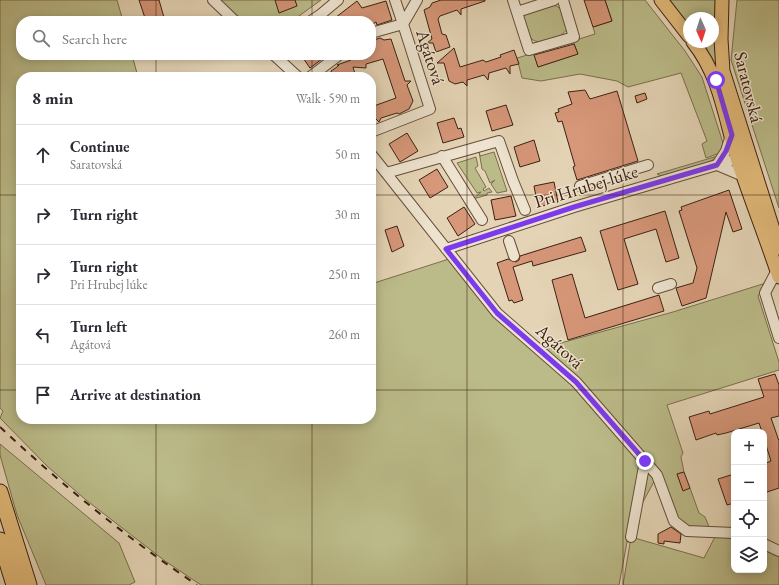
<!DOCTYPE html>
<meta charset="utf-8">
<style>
body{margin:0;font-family:"EB Garamond",serif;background:#f7f7f7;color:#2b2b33}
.controls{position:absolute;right:12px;bottom:12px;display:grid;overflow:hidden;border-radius:8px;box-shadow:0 2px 10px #0003}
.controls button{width:36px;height:36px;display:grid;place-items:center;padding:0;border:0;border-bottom:1px solid #e1e1e2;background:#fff;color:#2b2b33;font:20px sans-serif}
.compass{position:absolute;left:683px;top:12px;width:36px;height:36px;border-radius:50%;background:#fff;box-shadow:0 2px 10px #0003;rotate:177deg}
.stop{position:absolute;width:12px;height:12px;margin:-9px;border:3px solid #7c3aed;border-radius:50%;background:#fff}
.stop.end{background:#7c3aed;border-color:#fff;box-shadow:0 1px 4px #0008}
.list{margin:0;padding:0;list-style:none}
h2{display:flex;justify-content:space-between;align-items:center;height:52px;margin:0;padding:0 16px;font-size:17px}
h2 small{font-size:13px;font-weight:400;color:#7c7c81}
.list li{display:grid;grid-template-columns:26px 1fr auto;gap:12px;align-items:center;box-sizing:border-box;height:60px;padding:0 16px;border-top:1px solid #e1e1e2}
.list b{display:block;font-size:15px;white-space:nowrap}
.list p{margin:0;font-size:13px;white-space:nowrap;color:#7c7c81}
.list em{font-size:13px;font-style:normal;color:#7c7c81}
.icon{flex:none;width:22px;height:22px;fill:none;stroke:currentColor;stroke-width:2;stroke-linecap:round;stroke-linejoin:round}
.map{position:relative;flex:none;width:779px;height:585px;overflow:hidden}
.search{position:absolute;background:#fff;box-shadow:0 2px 10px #0003;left:16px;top:16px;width:360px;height:44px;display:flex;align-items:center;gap:10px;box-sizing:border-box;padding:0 14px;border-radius:16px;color:#7c7c81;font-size:15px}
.panel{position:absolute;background:#fff;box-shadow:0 2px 10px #0003;left:16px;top:72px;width:360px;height:352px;border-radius:16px}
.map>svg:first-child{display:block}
</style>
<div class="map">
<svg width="779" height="585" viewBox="0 0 779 585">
<rect width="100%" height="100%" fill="#e4d4b5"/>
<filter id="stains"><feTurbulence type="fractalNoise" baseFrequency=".005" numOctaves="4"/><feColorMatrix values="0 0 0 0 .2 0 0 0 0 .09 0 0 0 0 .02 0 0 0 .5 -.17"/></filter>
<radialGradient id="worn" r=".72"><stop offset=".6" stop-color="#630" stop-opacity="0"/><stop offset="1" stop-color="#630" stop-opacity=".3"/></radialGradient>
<path fill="#bbbb89" stroke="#7b6e4d" d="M0,0h117l6,21h-102v34h111l6,22h-117v342h350v-135l81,-26 45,55 42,36 134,-37 93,-29 -8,13 21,66v8l-112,35 16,48 -2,4 3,15 -7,2 6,16 7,-2 9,25 6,4 6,14h-24l-13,-10 -17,-45 -27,50 -11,59h-418l-36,-24 -79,-61 -39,-34 -47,-48 3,-7 -3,-3z
M219,0h102l-29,21h-52z
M605,0h40l40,51 17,26 21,66 -3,10 -14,5 -4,-14 5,-3 -26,-68 -53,14 -11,-6 -37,-7 -39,7 -19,-3 -5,-20 17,-5 4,14 40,-13 -5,-13 22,-7 -2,-7 19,-6z
M661,0h61l-6,73 -23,-31h20v-24h-24v18z
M737,0h42v208l-48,-148z
M554,5l8,4 5,20c-5,9 -30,19 -37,8 -3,-5 -5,-13 -7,-19l1,-3z
M479,151l1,5 14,-4 13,39 -10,2 -6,-9 4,-4 -5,3 -5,-12 -3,-2z
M721,155l-14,8 -46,13 -4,-2z
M476,157l2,9 -3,2 11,19 -3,2 1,2 5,-3 3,4 -5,1v2l-14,4 8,-7 -4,1 -20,-30z
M0,444l119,99 16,39 -6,3h-83l-29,-70 -17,-60z
M734,533v37h30v-26l15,7v34h-156l8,-48 73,21 12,-23z"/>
<path fill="#d79779" stroke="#3b2011" d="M139,0h20l6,21h-19z
M275,0h20l2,6 -18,7z
M441,0h44v1l-24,8v6l-4,-5 -17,6 -2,3 4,15 4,1 4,12 -14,5 -3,-9h-6l5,-4 -8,-29 6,-3 2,-4z
M584,0h21l7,21 -19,6z
M357,1l5,7 24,-7 6,19 -15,5 -1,-3 -5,3v-4h-40z
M380,38l4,2 7,-1 14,42h6l-4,4 6,16 -4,8 -10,5 -2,-1 -16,5 -2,4 -3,-3 -5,2v-14l25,-9 -13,-39 -17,5v4l-13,-1 2,7 -9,3h-13l-2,-6 6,-4 2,-2h-2l14,-5 1,-3 19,-2v-14z
M574,44l4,10 -40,13 -4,-12z
M454,48l6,19 23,-7 3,2 15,-5 -1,-2 14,-5 5,14 -9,2v8l-4,-6 -17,5 -1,7 -4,-5 -17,5v6l-4,-4 -8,2 -6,-3 -5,-18h-7z
M301,55h18l3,4 -12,9z
M585,90l5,9 27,-8 21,70 -61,19 -4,-13 2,-1 -13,-45 -4,1 -3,-9 4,-1 -1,-3 14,-5 -4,-12z
M645,93l2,6 -10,4 -2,-7z
M506,105l7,20 -21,6 -6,-20z
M454,118l4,11 3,-1 3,9 -21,6 -6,-20z
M407,133l11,18 -18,11 -11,-18z
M534,140l6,21 -20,6 -6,-20z
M437,169l11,18 -18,11 -11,-18z
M554,182l4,20 -20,5 -4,-21z
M729,190l13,39 -9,3 -7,-20 -20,86 -24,8 -6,-18 17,-5 4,-15 -18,-57 3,-1 -1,-3z
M511,196l5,20 -21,4 -4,-20z
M464,207l11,17 -17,12 -11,-18z
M665,211l14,47 -13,4 -10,-33 -32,10 14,45 -20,6 -18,-59z
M397,226l7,20 -12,6 -7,-22z
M581,237l5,14 -53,15 -1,-5 -19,6 10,33 -9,3 -2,-3 -3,1 -12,-38 11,-4 8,3 3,-2 1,-4z
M572,274l13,44 74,-23 5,16 -96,29 -16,-60z
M775,374l4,11v31l-8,2 8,23v47l-15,5v-29l7,-3 -7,-22v-7h-2l-3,-9 -33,10 -9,2 -1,-2 -20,7 -7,-23 20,-6 1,3 54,-17 -6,-18z
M684,472l6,16 -7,3 -6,-17z
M734,474v29l-7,2 -9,-26z
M671,527l10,7 -1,9 -16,-2v3l-6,-1v-9z"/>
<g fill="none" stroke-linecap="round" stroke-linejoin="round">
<g stroke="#654d3a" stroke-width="12">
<path id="minor" d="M213,0l22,21
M395,0l8,24
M513,0l16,50 45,-13 -11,-37
M517,12l37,-12
M311,21l9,-6 18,-15
M403,24l14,-24
M371,33l32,-9 27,85 -59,23
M274,55l24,22
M310,77l29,-22
M371,154l126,159 79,69 81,93 17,46 13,10 47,2
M442,156l40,64
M717,165l9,-14 5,-16
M717,165l26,11
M386,173l113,-32 14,40 12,29
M580,186l68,-21
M509,241l5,15
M446,249l128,-42 163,-48
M777,270l-12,23 14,45
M658,288l13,-4
M631,537l14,-76
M764,544l15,7"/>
</g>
<g stroke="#3b2011" stroke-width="15">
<path id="major" d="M661,0l28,36
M722,0l-1,39 2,32 56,177
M693,42c28,35 32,78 45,119 13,39 28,77 41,116"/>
</g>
<g stroke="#3b2011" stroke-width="17">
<path id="highway" d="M0,492l29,93
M0,540l14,45"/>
</g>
<use href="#minor" stroke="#ede3cf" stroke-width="10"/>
<use href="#major" stroke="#e2ba7a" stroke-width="13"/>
<use href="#highway" stroke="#e2ba7a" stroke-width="15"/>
<path stroke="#3b2011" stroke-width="2" stroke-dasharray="7 7" stroke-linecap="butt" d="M0,427c62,58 127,111 197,158"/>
</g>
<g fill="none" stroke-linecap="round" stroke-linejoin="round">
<path stroke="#7c3aed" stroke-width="5" d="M645,461l-69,-79 -79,-69 -51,-64 128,-42 143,-42 9,-14 6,-16 -16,-55"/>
</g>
<path fill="none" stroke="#3b2011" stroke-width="1" stroke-opacity="0.55" d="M156,0v21M312,0v21M467,0v585M623,0v585M156,55v22M312,55v22M0,195h21M371,195h408M0,390h21M371,390h408M156,419v166M312,419v166"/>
<g text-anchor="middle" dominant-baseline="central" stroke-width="3" stroke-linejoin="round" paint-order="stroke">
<g font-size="18" fill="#3b2011" stroke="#ede3cf">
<text transform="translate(431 57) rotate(72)">Agátová</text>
<text transform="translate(749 87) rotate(76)">Saratovská</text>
<text transform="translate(586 186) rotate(-17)">Pri Hrubej lúke</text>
<text transform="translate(560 346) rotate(42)">Agátová</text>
</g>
</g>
<rect width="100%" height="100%" filter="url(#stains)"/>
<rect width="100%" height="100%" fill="url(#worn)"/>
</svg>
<div class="controls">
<button>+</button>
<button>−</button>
<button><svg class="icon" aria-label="locate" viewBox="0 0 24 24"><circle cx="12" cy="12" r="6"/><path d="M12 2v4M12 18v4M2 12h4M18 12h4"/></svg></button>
<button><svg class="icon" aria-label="layers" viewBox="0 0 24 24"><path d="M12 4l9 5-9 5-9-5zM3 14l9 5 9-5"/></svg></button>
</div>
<svg class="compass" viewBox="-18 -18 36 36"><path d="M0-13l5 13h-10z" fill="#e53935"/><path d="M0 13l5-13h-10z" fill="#7c7c81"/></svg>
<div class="stop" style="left:716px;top:80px"></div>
<div class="stop end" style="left:645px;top:461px"></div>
<div class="search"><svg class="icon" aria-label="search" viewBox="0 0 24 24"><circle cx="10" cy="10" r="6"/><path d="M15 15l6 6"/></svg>Search here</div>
<section class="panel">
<h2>8 min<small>Walk · 590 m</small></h2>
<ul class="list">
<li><svg class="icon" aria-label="ahead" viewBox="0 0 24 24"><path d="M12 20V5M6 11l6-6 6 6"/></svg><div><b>Continue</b><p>Saratovská</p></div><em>50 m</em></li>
<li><svg class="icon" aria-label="right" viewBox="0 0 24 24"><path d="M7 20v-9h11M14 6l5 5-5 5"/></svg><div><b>Turn right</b></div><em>30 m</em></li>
<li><svg class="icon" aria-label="right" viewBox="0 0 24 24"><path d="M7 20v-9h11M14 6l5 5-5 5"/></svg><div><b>Turn right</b><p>Pri Hrubej lúke</p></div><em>250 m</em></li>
<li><svg class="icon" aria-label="left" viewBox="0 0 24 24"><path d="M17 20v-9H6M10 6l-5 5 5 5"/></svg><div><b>Turn left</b><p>Agátová</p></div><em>260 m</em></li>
<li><svg class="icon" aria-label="arrive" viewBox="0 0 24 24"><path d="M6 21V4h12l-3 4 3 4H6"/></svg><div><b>Arrive at destination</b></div></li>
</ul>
</section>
</div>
